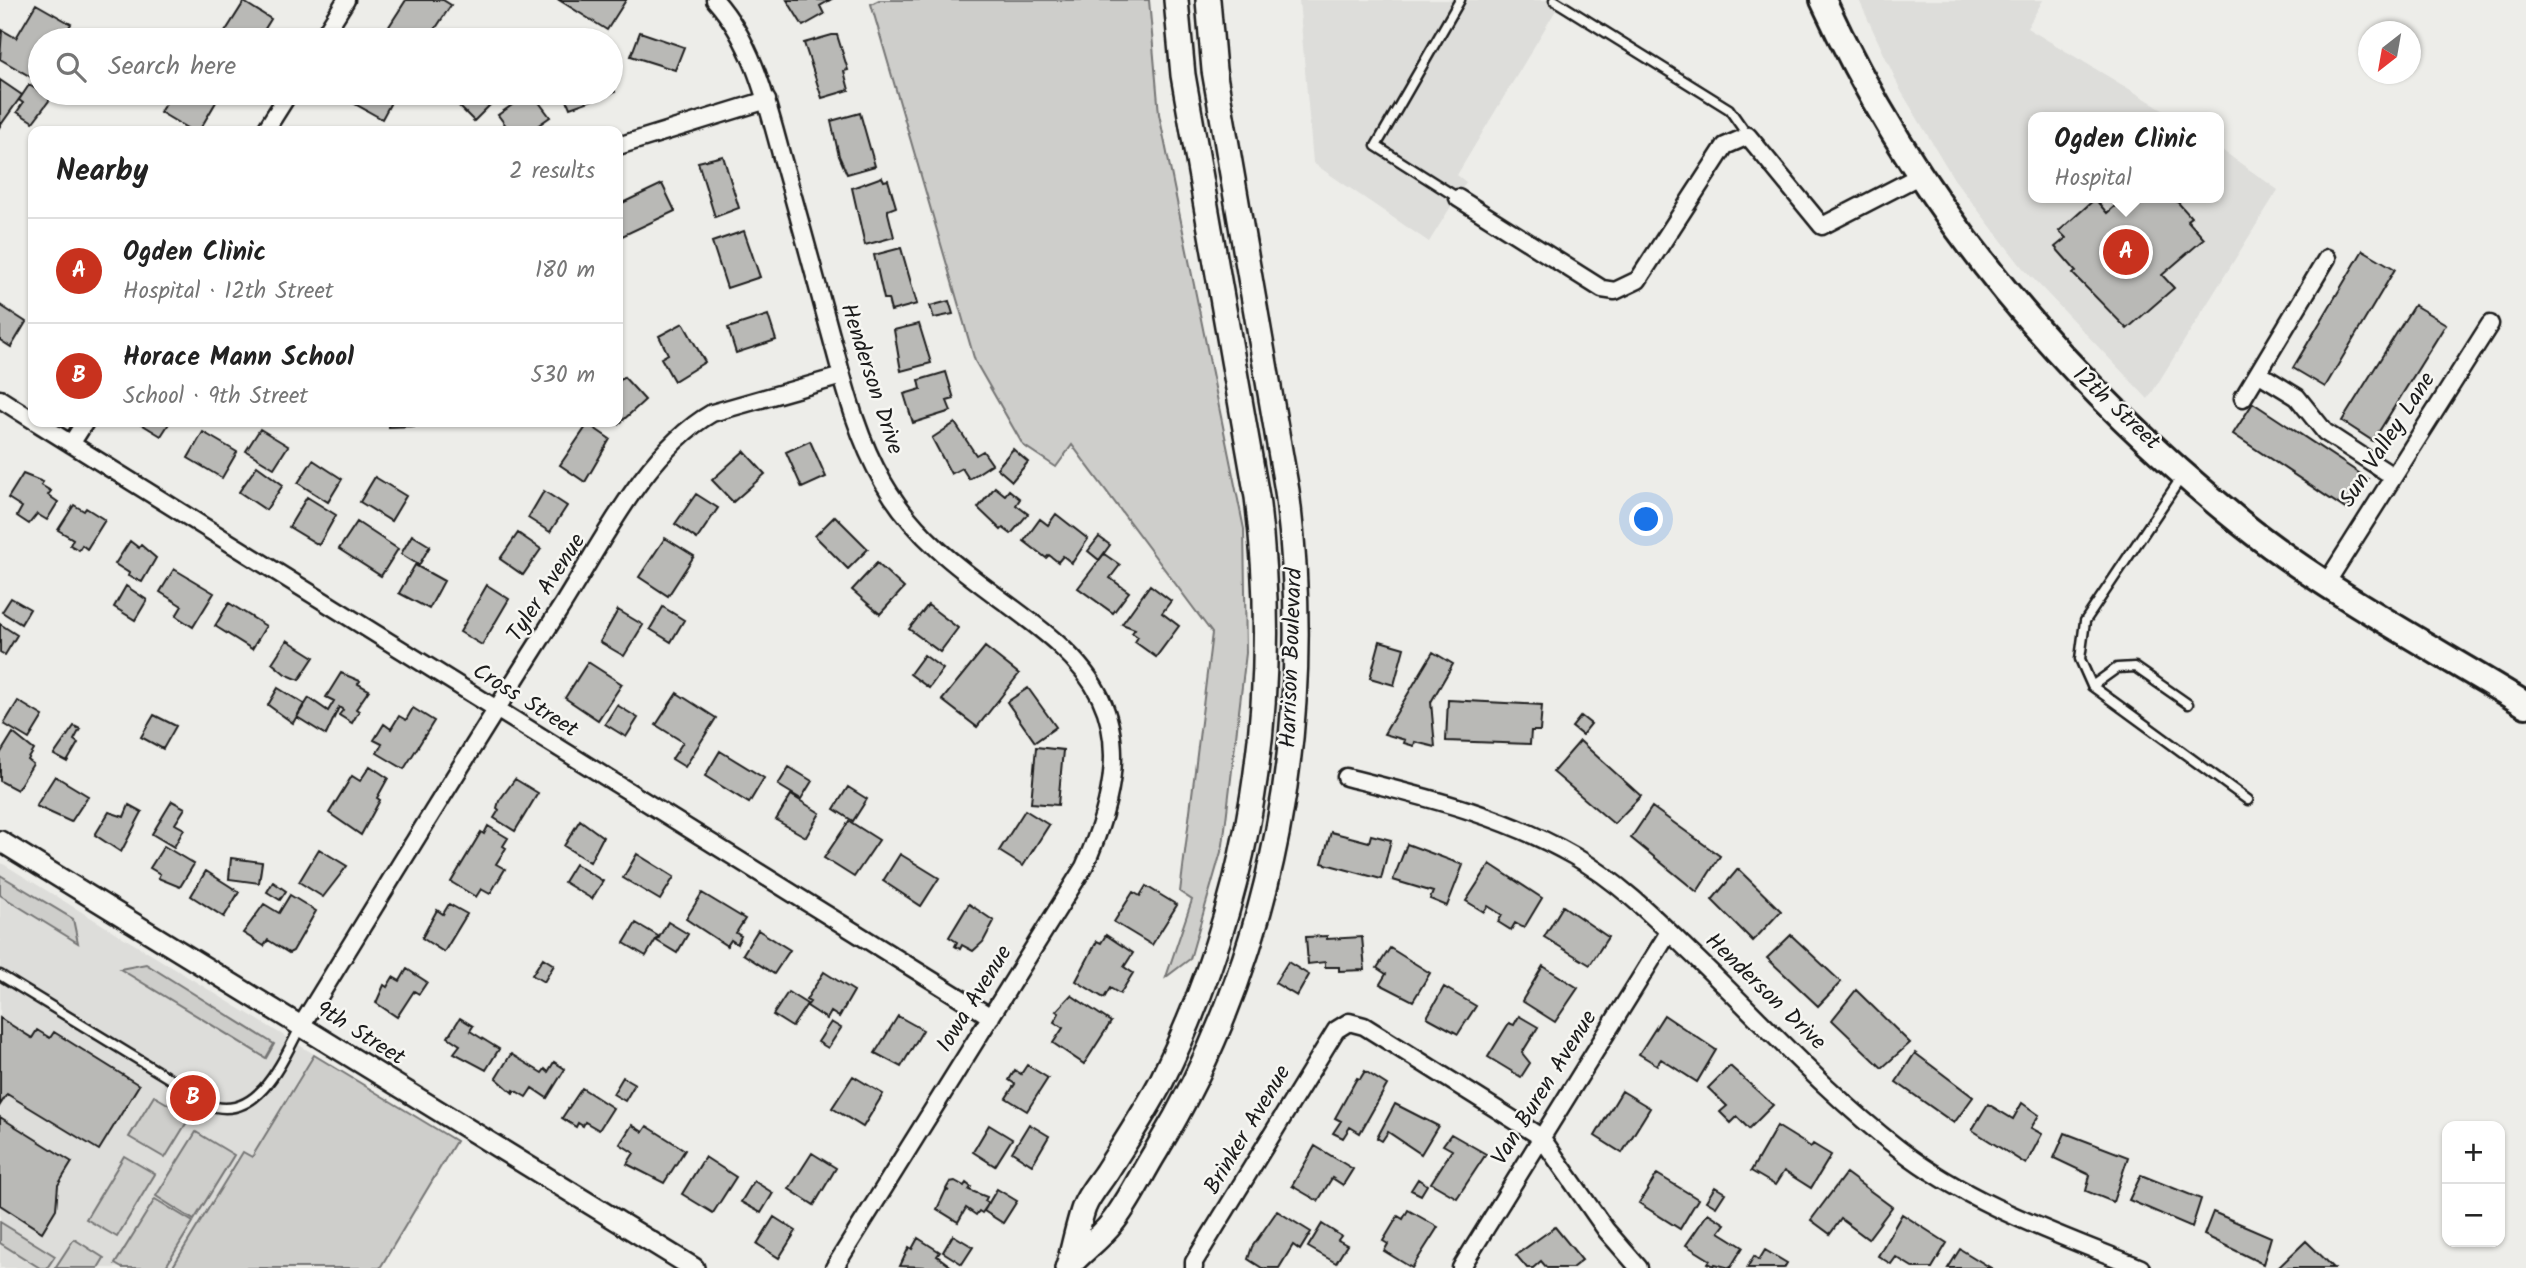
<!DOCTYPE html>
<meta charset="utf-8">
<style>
body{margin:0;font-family:Kalam,sans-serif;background:#f6f6f6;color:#222}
.controls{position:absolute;right:21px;bottom:21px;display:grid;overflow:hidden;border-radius:14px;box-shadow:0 2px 5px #0004}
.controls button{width:63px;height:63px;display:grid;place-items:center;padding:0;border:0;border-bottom:2px solid #e0e0e0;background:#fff;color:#222;font:35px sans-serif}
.compass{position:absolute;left:2358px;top:21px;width:63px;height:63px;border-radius:50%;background:#fff;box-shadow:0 2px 5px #0004;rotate:211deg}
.you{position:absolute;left:1647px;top:520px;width:24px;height:24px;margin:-18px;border:5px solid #fff;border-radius:50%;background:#1a73e8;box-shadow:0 0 0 10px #1a73e833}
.badge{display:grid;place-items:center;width:46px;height:46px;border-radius:50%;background:#c8321e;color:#fff;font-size:23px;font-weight:700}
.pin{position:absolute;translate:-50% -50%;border:4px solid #fff;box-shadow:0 2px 7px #0006}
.popup{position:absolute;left:2028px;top:112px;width:196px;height:91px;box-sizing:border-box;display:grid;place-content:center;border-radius:14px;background:#fff;filter:drop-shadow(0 2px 5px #0005);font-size:23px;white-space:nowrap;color:#767676}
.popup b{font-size:26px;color:#222}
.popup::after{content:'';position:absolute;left:50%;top:100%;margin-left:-14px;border:14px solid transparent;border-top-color:#fff}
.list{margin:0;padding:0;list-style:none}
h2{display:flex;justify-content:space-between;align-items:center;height:91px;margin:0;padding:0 28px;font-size:30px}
h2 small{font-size:23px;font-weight:400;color:#767676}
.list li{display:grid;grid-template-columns:46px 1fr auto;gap:21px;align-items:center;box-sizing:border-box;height:105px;padding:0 28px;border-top:2px solid #e0e0e0}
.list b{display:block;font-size:26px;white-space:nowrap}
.list p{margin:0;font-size:23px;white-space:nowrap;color:#767676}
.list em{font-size:23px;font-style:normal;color:#767676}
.icon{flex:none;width:38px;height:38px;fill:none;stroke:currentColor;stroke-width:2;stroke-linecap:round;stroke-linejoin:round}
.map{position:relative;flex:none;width:2526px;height:1268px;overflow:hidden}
.search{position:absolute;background:#fff;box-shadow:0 2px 5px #0004;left:28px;top:28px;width:595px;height:77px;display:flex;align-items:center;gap:18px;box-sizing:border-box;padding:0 24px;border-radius:38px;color:#767676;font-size:26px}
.panel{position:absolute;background:#fff;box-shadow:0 2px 5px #0004;left:28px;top:126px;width:595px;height:301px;border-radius:14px}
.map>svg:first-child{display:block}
</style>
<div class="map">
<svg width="2526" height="1268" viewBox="0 0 2526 1268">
<rect width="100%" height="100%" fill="#edede9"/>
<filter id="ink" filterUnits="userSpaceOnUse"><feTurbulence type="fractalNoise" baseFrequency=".0143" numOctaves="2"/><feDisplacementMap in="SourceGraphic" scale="14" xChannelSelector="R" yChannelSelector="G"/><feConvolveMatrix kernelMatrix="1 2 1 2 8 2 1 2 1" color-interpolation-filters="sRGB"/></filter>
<g filter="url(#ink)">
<path fill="#ddddda" d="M1299,0h263l-105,175 9,7 -37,60 -116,-79z
M1859,0h184l-16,28 149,89h-143v81h186v-50l59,42 -130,209 -126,-132 -68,-88 -53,-88z
M0,862l456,279 -76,127h-380z"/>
<path fill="#cececb" stroke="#757574" stroke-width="2" d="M879,0h270l10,114 85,415 2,124 -23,192 -33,114 -24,18 26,-77 -12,-8 32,-259 -140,-188 -16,22 -33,-22 -48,-84 -104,-357z
M0,875l73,44 5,24 -78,-48z
M146,964l128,80 -8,14 -146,-89z
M314,1055l142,86 -76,127h-208l71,-116 9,5z
M154,1096l36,21 -25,41 -36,-21z
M196,1132l38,23 -40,65 -38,-24z
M124,1156l31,18 -38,63 -31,-18z
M155,1199l38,23 -28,46h-43l-7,-4z
M0,1222l55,34 -8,12h-7l-40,-25z
M74,1239l30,19 -6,10h-43z"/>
<path fill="#b9b9b6" stroke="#1c1c1c" stroke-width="2" d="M406,0h37l8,5 -23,35h-22l-18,-12z
M559,0h67l-19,30z
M787,0h43l-10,6 4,8 -21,12z
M244,2l27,17 -13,21h-38z
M36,4l35,20 -10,16h-21l-2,41 -38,-22 2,-29 14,8z
M640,32l44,15 -9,23 -44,-14z
M832,35h5l11,35 -4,1 5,19 -27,8 -18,-55z
M0,80l22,15 -22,31z
M611,80l4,12 -45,16 -6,-15h47z
M29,85l22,13 -18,24 -16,-10 6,-9 -4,-3z
M172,93h29l15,9 -17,29h-7l-32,-19z
M352,93h44l-14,26 -34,-19z
M463,93h17l11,11 -17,17 -20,-20z
M529,93h3l18,24 -20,14h-20l-12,-16z
M860,113l15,53 -28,8 -8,-18 -8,-35z
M723,156l16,52 -24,9 -17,-55z
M882,177l2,4 4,-1 8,27 -8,3v3l6,24 -29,8 -13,-57z
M662,184l13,27 -57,27v-33z
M2124,198h50l17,19 -4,3 17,19 -42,36 12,13 -47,41 -54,-55 3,-3 -21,-24 11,-9 -7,-7 36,-32 12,14z
M744,231l16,46 -33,11 -15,-46z
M901,248l16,56 -26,7 -3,-12h-4l-10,-44z
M2363,250l32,19 -70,118 -32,-19z
M949,301l4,13 -19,4 -4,-12z
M0,305l26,17 -15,25 -11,-7z
M2414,305l32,19 -73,117 -31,-20z
M768,315l8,25 -40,13 -8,-25z
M683,323l22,39 -31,19 -13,-23 7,-4 -9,-18z
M919,324l12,39 -30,8 -7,-41z
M946,372l8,27 -7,2 4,10 -38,12 -9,-29 17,-5 -2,-9z
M624,377l21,23 -25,23 -2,-41z
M2253,403l115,76 -21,31 -114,-76z
M138,422h32l-9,14z
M389,422h25v4l-25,1z
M955,423l21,32 7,-4 9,13 -23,15 -7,-11 -11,6 -19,-36z
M588,424l22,15 -25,43 -25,-17z
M260,429l28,17 -14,22 -28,-17z
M203,432l34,20 -15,26 -34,-20z
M810,441l16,36 -24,11 -16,-36z
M1013,449l15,13 -16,19 -15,-13z
M744,451l21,23 -32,28 -21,-22z
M313,460l29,19 -14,23 -30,-19z
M257,466l26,19 -17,25 -27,-18z
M23,474l20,8 -2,3 10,6 -3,4 10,7 -11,18 -10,-6 -8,10 -12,-8 5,-9 -14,-9z
M375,477l31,19 -15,25 -31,-19z
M995,487l10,8 4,-5 11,9 -4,6 12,9 -17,20 -8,-6 -2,2 -23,-22z
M544,491l23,15 -17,26 -22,-14z
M696,494l22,14 -21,31 -22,-15z
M307,497l29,18 -17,30 -30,-18z
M74,505l10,6 2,-3 19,12 -18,29 -5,-4 -3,5 -9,-5 3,-6 -15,-9z
M1056,514l32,25 -16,24 -9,-7 -5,6 -9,-7 -3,3 -22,-17 16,-22 8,6z
M835,516l33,33 -20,20 -33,-33z
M357,522l41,27 -17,27 -42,-27z
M518,533l23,16 -18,26 -23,-16z
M412,535l18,11 -11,19 -18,-11z
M1099,537l11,8 -11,15 -11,-9z
M665,538l29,18 -26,40 -29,-19z
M130,541l9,7 2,-3 15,13 -14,24 -14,-6 1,-3 -14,-9z
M1104,554l16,11 -10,13 19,14 -16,21 -35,-25z
M877,563l27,25 -24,26 -28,-24z
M415,565l29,16 -15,28 -30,-16z
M174,569l40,24 -21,34 -17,-11 6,-10 -22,-14z
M487,585l22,14 -27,46 -22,-13z
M1150,585l21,16 -9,12 17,13 -23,31 -21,-15 3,-5 -6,-4 3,-4 -13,-5z
M126,586l21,14 -12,20 -21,-13z
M11,598l19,11 -9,15 -19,-12z
M229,603l37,23 -14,23 -37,-23z
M928,605l30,23 -18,24 -31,-23z
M663,607l21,13 -13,22 -21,-13z
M618,610l25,15 -19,31 -24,-14z
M0,624l17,11 -12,20 -5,-3z
M287,640l27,17 -15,23 -14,-6 -13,-11z
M1380,641l24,7 -10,37 -24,-7z
M985,647l34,27 -42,53 -35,-27z
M1433,652l20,12 -22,38 4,45 -20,-5 -1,4 -10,-3 1,-3 -21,-6z
M924,655l19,14 -14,19 -19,-14z
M588,662l34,22 -24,36 -33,-22z
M341,673l19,8 -2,3 11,6 -13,19 3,2 -7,12 -13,-8 4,-5 -4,-3 -13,28 -29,-18 12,-19 19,13 6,-10 -8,-4z
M278,688l26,16 -11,19 -25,-18z
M1028,688l28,39 -21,15 -28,-40z
M677,693l39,25 -31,49 -13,-8 11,-17 -27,-17z
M1448,700l94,5 -2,26h-9l-1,13 -84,-3z
M18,701l25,15 -14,23 -25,-15z
M617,705l21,13 -12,19 -21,-13z
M413,708l21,13 -30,48 -27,-16 5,-9 -8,-4 10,-16 7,5 8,-13 7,4z
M154,715l22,11 -13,23 -22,-12z
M1581,716l10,8 -9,11 -10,-8z
M74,726l6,3 -6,11 4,3 -11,19 -13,-7z
M13,733l21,17 -6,10 5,4 -16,26 -17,-9v-27z
M1580,741l61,55 -27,28 -61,-52z
M1036,747l27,3 -5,55 -27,-2z
M720,751l44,27 -15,25 -44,-27z
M370,766l18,12 -11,20 3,2 -19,35 -32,-22 23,-37 8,5z
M789,767l23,14 -11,18 -23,-14z
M55,776l33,20 -17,26 -35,-16z
M515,779l23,14 -23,38 -21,-13 5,-8 -2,-2 2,-7z
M848,787l19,12 -14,22 -19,-12z
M791,795l29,18 -14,24 -30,-17z
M172,801l13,7 -10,16 9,5 -10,18 -22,-13z
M129,805l13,7 -21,40 -26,-17 14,-23 15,5z
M1652,807l68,49 -23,36 -66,-54z
M1025,810l24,15 -26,41 -24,-15z
M580,820l23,17 -13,25 -26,-16z
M849,821l30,19 -25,37 -30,-19z
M488,826l20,12 -5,8 3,2 -10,16 9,5 -15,25 -9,-5 -5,8 -25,-15 30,-50 3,2z
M1331,832l38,10 2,-7 20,5 -10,39 -59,-16z
M1407,844l56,21 -16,41 -17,-7 3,-7 -40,-12z
M164,846l30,18 -14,23 -22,-9 2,-4 -10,-6z
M319,849l28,17 -24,31 -24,-15z
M637,854l37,23 -14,23 -37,-22z
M900,854l39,24 -18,28 -38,-25z
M231,858l31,4 -3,21 -30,-4z
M575,864l28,17 -11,18 -28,-17z
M1490,864l52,34 -18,30 -9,-5 -4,7 -13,-8 4,-7 -14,-9 -4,6 -18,-11z
M1738,869l43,42 -28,30 -41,-41z
M206,871l33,21 -15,25 -33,-21z
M273,882l13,9 -6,9 -13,-8z
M1146,886l31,19 -25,40 -38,-23 19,-30 7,4z
M702,893l43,26 -9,14 5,3 -4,8 -6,-4 -4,6 -41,-27z
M290,895l26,16 -23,40 -4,2 -21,-13 -4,6 -21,-13 21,-29 15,9z
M449,904l18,10 -23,38 -22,-14 15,-28 6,4z
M969,904l25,17 -11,21 -10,9 -11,-6 -2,4 -5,-3 2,-4 -8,-5z
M1563,906l45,31 -18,28 -46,-28z
M668,922l20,12 -11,19 -20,-12z
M636,923l22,13 -12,20 -22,-13z
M758,930l32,20 -16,24 -31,-20z
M1106,935l27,18 -9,14 9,6 -13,21 -10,-6 -6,10 -28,-17 21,-40 4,2z
M1791,935l50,47 -23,24 -51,-48z
M1327,936v3l35,-2 3,33 -26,1v-4h-14v-5l-17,2 -2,-27z
M1390,948l40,25 -17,28 -33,-17 6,-10 -9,-6z
M543,958l11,7 -10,17 -12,-7z
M1288,962l21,13 -12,21 -22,-13z
M1543,966l35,22 -23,34 -33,-21z
M407,969l20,13 -8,12 -5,-3 -17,26 -21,-14 8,-18 3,2 6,-10 7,4z
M824,972l30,19 -15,26 -8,-5 -4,7 -20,-13 3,-4 -4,-2z
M1444,987l32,19 -18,28 -31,-17z
M1856,990l54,53 -28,25 -50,-48z
M788,992l19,12 -15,23 -19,-12z
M1071,995l40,27 -27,42 -31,-21 10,-15 -9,-6 5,-9 -3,-2z
M1664,1015l52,35 -19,32 -36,-23 -4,6 -18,-11z
M898,1016l25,14 -22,37 -26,-14z
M1519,1016l19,11 -16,26 8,10 -9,14 -33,-20 21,-34 5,2z
M0,1018l32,20 5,-8 13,8 4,-6 85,53 -40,65 -92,-56 -7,11z
M460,1018l13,8 -3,5 29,18 -13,21 -32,-17 6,-8 -12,-8z
M831,1022l10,6 -13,20 -10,-6z
M1915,1053l58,44 -19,26 -58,-41z
M511,1054l31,19 3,-4 3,3 6,-10 11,7 -18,29 -15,-10 -6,9 -12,-7 -1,3 -17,-15z
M1027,1065l21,13 -21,33 -21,-13 9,-14 -6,-4 6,-10 6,4z
M1730,1066l43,39 -24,24 -12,-12 -6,6 -11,-11 7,-6 -19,-18z
M1365,1071l22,14 -27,48 -10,-6 -7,11 -10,-5 8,-12 -6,-3 22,-40 3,1z
M853,1076l30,18 -20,33 -31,-19z
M623,1077l12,7 -10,17 -12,-7z
M582,1088l31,20 -14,22 -14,-8 -2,4 -5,-3 -2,4 -14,-9z
M1622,1091l28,17 -28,45 -27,-17z
M2022,1103l17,12 -8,13 11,6 -16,30 -54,-34 16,-26 25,15z
M1395,1104l43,22 -17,28 -33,-22 -6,9 -5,-3z
M0,1117l72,45 -14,23 -2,24 -14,23 -42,-27z
M1029,1124l20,12 -17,29 -20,-13z
M632,1125l11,7 4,-6 38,24 -21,33 -37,-19 7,-11 -14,-9z
M989,1125l23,14 -17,27 -22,-14z
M1777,1126l34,21 2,-3 18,11 -20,33 -27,-17 -9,14 -24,-14z
M2065,1133l63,24 -15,45 -27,-11 4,-16 -36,-17z
M1451,1134l35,20 -29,44 -26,-15 21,-33 -9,-5z
M1315,1146l38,23 -10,16 -11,-7 -14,23 -26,-15z
M812,1153l24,15 -22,37 -25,-16z
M705,1157l31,20 -23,36 -31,-19z
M1846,1173l46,34 -24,32 -27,-20 -11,15 -19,-14z
M1657,1174l41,25 -18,30 -41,-26z
M2141,1175l60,24 -9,28 -63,-27z
M1418,1179l9,6 -6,10 -10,-5z
M754,1181l19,12 -12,20 -20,-11z
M955,1181l9,5 2,-3 5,4 -2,3 18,7 -2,4 4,2 -7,10 -3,-2 -3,4 -10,-7 -8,14 -21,-13 9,-19 3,1 -3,-2 4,-7z
M1715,1187l10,6 -9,14 -10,-6z
M997,1189l20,12 -14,22 -19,-12z
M1408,1210l30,17 -26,41 -28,-17 4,-7 -5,-3 15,-25 5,3z
M1277,1211l34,21 -11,18 -7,-5 -14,23h-17l-14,-9 4,-12z
M2213,1212l58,25 -8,27 -59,-29z
M1708,1213l17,11 -6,8 24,15 -13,21 -15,-4 -1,2 -6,-3 2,-3 -24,-15z
M1902,1214l45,29 -15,25h-18l-18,-11 -5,7 -13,-8z
M774,1217l22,14 -17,27 -22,-14z
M1322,1224l19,12 -3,4 9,5 -11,18 -28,-16z
M1555,1227l27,33 -10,8h-25l-6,-7 -8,7h-6l-11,-13z
M953,1235l20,12 -11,17 -19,-12z
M918,1238l22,14 -3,4 16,12 -53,-2 9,-19 3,2z
M2306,1241l28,27h-56z
M1960,1249l31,19h-43z
M1765,1250l22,13 -3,5h-37l7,-12 5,4z"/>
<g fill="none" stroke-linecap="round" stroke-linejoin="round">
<g stroke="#1c1c1c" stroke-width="13">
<path id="service" d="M1554,0l175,109 19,27
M1458,198l-82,-52 84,-146
M2181,478l-96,143 -5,38 12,27 156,114
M2092,686l25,-18 18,-1 53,37
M0,975l216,132c45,9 67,-48 85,-81"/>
</g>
<g stroke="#1c1c1c" stroke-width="21">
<path id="minor" d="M715,0c38,43 51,99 66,154 17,59 33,119 49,178 14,51 26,103 53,150 87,153 309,147 201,385l-250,401
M321,40l25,-40
M265,131l24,-38
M618,146l149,-46
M1458,198l144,91 13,2 23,-11 87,-134 23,-10 74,90 97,-50
M2258,373l39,24 28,35 66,43
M2243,398l84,-140
M0,399l33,21
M36,422l955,595
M71,444l14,-22
M2327,582l163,-258
M1346,777c79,20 157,38 228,79 44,25 82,63 118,98 68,65 133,138 207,195 72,56 159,85 242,119
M301,1026c85,-138 169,-277 257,-414 42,-65 86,-160 154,-199l130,-37
M1194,1268v-6l142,-232 13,-8 15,4 177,111 65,93 33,38
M1461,1268l208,-336"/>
</g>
<g stroke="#1c1c1c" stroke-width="24">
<path id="tertiary" d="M0,841l694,427"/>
</g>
<g stroke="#1c1c1c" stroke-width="28">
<path id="secondary" d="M1069,1263c5,-19 9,-39 15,-56 5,-13 16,-25 23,-36 19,-30 39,-60 55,-91 90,-183 120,-381 95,-583l-74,-422 -7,-75
M1067,1268c13,-16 32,-28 45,-45 17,-21 29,-48 44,-72 120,-198 160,-432 131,-660l-73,-421 -6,-70"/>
</g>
<g stroke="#1c1c1c" stroke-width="30">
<path id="primary" d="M1823,0c96,209 240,379 418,523 86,69 191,124 285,182"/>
</g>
<use href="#service" stroke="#f6f6f2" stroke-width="8"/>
<use href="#minor" stroke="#f6f6f2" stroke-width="16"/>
<use href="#tertiary" stroke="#f6f6f2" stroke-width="19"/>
<use href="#secondary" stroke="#f6f6f2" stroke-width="23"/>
<use href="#primary" stroke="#f6f6f2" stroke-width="24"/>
</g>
</g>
<g text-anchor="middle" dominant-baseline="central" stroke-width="5" stroke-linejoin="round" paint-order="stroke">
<g font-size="23" fill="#1c1c1c" stroke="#f6f6f2">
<text transform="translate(871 379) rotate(72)">Henderson Drive</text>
<text transform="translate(2116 409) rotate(43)">12th Street</text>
<text transform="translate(2388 440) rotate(-57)">Sun Valley Lane</text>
<text transform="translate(547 588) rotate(-57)">Tyler Avenue</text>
<text transform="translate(1292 658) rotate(-88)">Harrison Boulevard</text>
<text transform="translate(525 701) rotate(32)">Cross Street</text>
<text transform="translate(1765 992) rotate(44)">Henderson Drive</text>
<text transform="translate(975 999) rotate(-58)">Iowa Avenue</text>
<text transform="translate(360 1034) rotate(32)">9th Street</text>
<text transform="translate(1545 1088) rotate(-58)">Van Buren Avenue</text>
<text transform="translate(1248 1130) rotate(-59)">Brinker Avenue</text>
</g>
</g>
</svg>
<div class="controls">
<button>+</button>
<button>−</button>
</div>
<svg class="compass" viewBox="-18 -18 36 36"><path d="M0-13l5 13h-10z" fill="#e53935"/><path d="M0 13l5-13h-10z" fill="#767676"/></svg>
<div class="you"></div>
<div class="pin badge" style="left:2126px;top:252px">A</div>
<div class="popup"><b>Ogden Clinic</b>Hospital</div>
<div class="pin badge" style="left:193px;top:1098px">B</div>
<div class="search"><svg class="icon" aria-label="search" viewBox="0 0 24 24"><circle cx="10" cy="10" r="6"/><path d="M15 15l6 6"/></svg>Search here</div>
<section class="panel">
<h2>Nearby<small>2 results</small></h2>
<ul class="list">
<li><span class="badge">A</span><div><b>Ogden Clinic</b><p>Hospital · 12th Street</p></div><em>180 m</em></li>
<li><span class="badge">B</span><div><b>Horace Mann School</b><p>School · 9th Street</p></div><em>530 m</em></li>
</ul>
</section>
</div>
